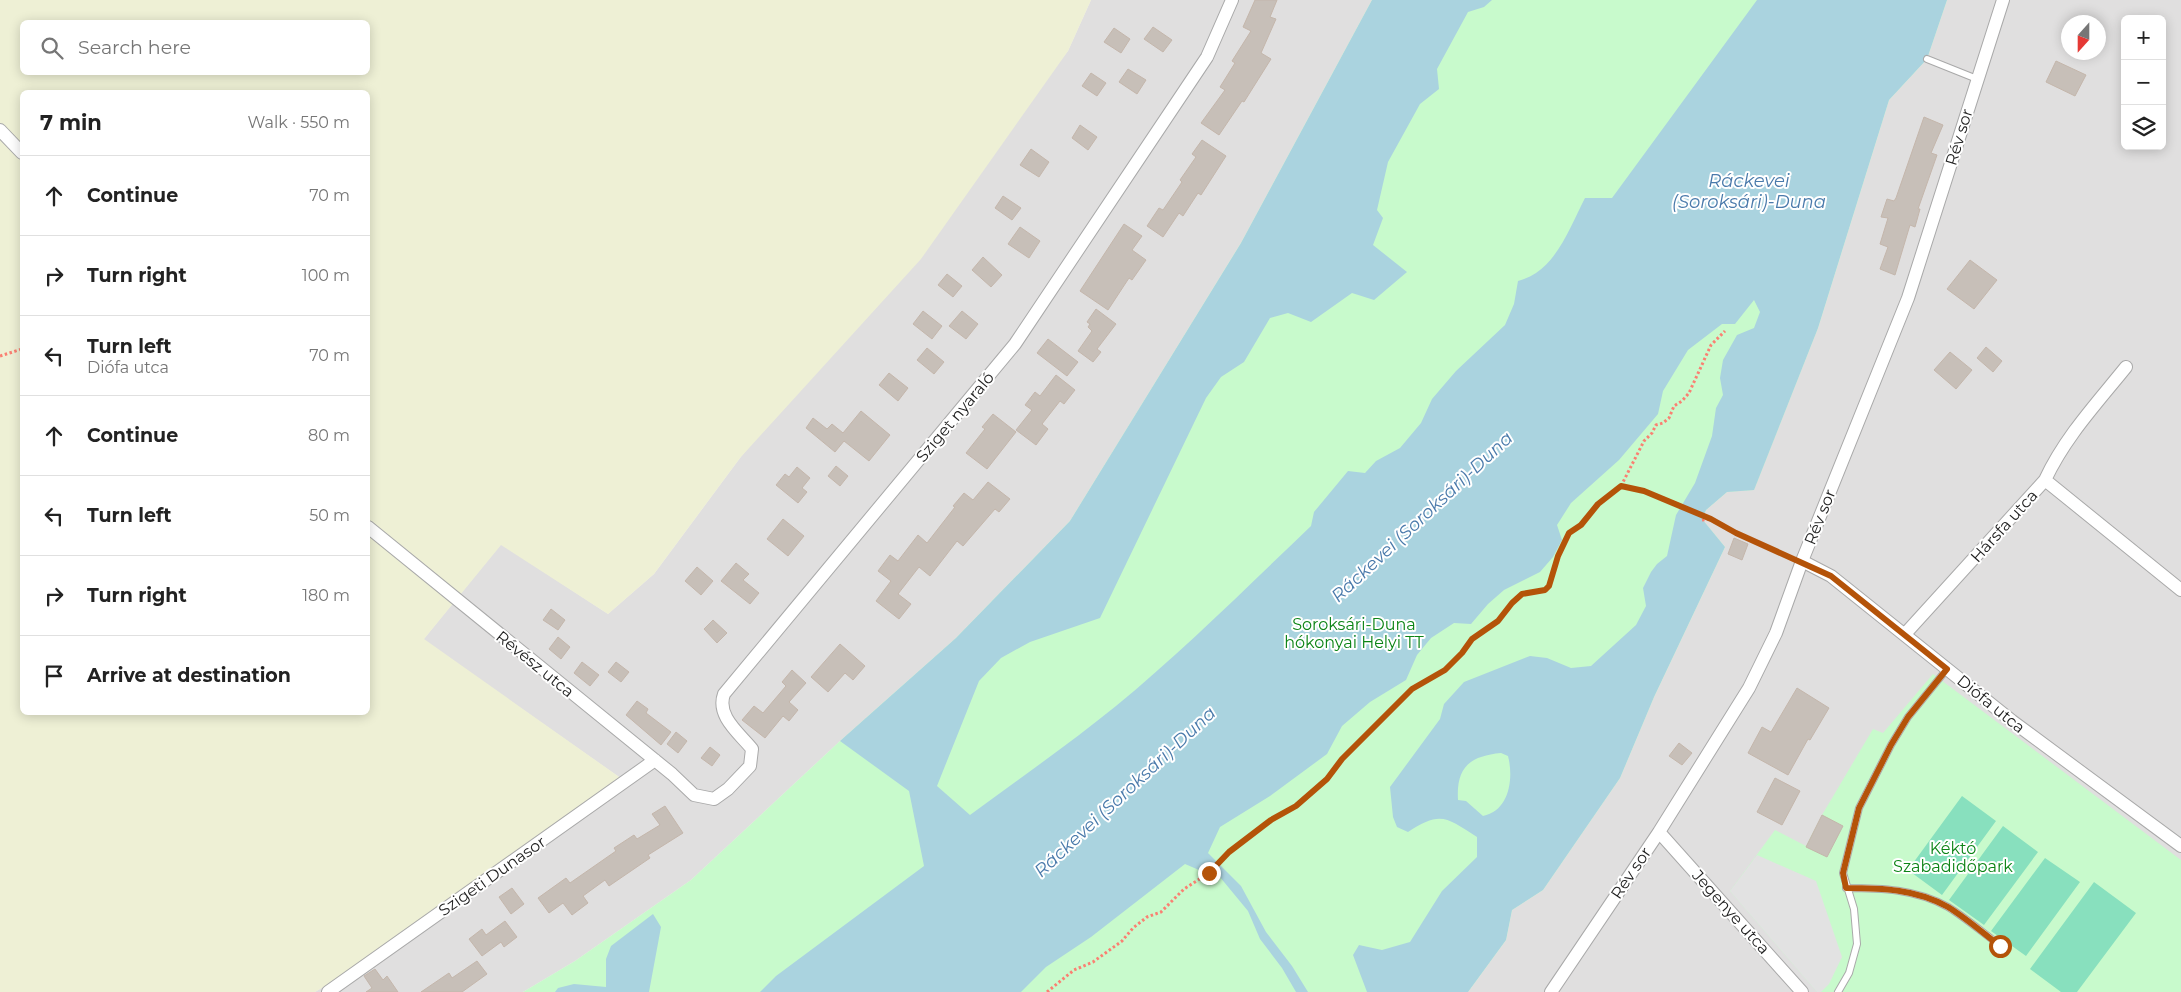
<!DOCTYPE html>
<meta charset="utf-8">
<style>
body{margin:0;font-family:Montserrat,sans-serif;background:#f6f6f6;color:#222}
.controls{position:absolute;right:15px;top:15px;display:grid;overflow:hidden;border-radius:8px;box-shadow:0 2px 12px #0003}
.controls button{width:45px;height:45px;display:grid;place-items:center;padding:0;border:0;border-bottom:1px solid #e0e0e0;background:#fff;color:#222;font:25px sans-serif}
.compass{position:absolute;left:2061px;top:15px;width:45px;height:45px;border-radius:50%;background:#fff;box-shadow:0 2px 12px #0003;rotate:201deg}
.stop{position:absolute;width:15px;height:15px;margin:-11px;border:4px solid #b45309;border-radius:50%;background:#fff}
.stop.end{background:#b45309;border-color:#fff;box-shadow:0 1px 5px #0008}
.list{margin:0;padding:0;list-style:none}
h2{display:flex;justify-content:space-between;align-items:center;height:65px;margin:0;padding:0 20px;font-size:21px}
h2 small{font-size:16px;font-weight:400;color:#767676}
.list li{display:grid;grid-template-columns:32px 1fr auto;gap:15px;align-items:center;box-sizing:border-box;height:80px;padding:0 20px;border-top:1px solid #e0e0e0}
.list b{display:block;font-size:19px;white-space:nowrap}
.list p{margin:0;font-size:16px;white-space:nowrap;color:#767676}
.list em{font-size:16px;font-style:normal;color:#767676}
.icon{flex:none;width:28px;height:28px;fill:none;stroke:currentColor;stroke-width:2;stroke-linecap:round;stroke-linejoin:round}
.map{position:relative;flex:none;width:2181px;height:992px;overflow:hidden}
.search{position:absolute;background:#fff;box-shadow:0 2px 12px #0003;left:20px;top:20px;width:350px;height:55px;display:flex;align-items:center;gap:12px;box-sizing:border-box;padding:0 18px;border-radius:8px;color:#767676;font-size:19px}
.panel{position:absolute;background:#fff;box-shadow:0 2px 12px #0003;left:20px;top:90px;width:350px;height:625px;border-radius:8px}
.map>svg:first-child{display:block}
</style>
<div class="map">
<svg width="2181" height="992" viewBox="0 0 2181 992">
<rect width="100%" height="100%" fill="#f2efe9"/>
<path fill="#e0dfdf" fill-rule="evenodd" d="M1091,0h281l-131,243 -171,278 -114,117 -116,103 -149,139 -116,81 -52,31h-208l40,-24 267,-189 -199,-139 78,-96 107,70 46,-40 86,-116 328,-407z
M1947,0h234v992h-713l38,-52 6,-30 31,-20 77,-112 34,-81 71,-150 -23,-27 4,-10 21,-18 27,-3 64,-161 71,-228 38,-41zM2125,19h37v127h-37zM2068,22h30v30h-30z"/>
<path fill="#eef0d5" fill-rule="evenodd" d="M0,0h1091l-23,51 -147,208 -181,199 -86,116 -46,40 -107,-69 -77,94 198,140 -267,189 -40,24h-315zM22,22h346v50h-346zM22,92h346v620h-346z"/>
<path fill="#c8facc" d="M1372,0h575l-20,59 -38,41 -71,228 -64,162 -27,2 -21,18 -4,9 23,28 -71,150 -34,81 -77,112 -31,20 -6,30 -38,52h-945l52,-31 116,-81 149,-139 116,-103 114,-117 171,-278z
M1933,674l248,186v132h-364l-87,-101 45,-61 31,16 16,-31 51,-86 10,4z"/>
<path fill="#88e0be" d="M1962,796l34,25 -54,74 -34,-25z
M2003,826l35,26 -54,73 -35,-25z
M2045,858l35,24 -54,74 -35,-25z
M2094,882l42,31 -59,79h-16l-31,-23z"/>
<path fill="#e2e2e2" d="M1757,855l59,26 26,76 -13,27 -8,8h-4l-87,-101z"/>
<path fill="#aad3df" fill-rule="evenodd" d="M1372,0h120l-8,7 -16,5 -31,57 2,20 -19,15 -32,58 -11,48 6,8 -10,27 34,27 -33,28 -22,-7 -41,29 -23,-9 -18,5 -26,44 -23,15 -15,21 -106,220 -70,24 -29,16 -22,23 -42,105 33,29c49,-36 99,-71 146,-109 68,-56 131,-119 195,-180l3,-14 34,-41 17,2 11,-12 24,-13 21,-25 11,-24 24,-28 49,-46 9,-21 4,-23c6,-2 12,-4 18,-8 24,-16 36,-50 49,-75h27l145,-198h190l-20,59 -38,41 -71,228 -64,162 -27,2 -21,18 -4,9 23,28 -71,150 -34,81 -77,112 -31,20 -6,30 -38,52h-101l-14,-37 6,-10 23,5 28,-8 32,-51 35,-34v-20c-30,-19 -36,-27 -69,-5l-11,-5 -4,-10 -3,-30 50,-68 4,-15 20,-22 66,-26 17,2 24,10 20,-2 45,-41 10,-19 -3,-18 8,-16 6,-8 10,-8 9,-41 19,-32 17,-47 4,-28 7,-13 -3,-17 3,-18 14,-25 17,-7 6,-16 -6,-12 -19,24h-13l-34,26 -25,41 -5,23 -39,46 -48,43 -14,22 5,15 -9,17 -13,15 -36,18 -16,14 -17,20 -17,-1 -23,15 -14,17 -11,25 -36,22 -28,24 -15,28 -57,42 -50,31 -12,26 33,33 25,46 26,34 16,26h-12l-14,-24 -22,-29 -12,-28 -38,-46 -11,5 -14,-6 -94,73 -45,30 -25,25h-261l16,-16 148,-110 -15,-75 -69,-50 116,-103 114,-117 171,-278zM1501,753l7,3c6,23 1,55 -25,60l-17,-15 -8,-1c-2,-33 12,-44 43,-47z
M653,914l8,13 -12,65h-94l3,-4 16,-4 32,3v-28l5,-13z"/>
<path fill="#c7bfb8" stroke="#c4b6ab" d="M1255,0h22l-7,17 6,2 -15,34 10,6 -27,43 -2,-1 -23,34 -18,-12 24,-33 -5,-3 15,-24 -3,-2 19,-30 -8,-4z
M1153,27l19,13 -9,12 -19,-13z
M1114,28l16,11 -9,14 -17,-11z
M2056,61l30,14 -11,21 -29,-14z
M1128,69l18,11 -9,14 -18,-12z
M1091,73l15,10 -9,13 -15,-10z
M1924,117l19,8 -12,28 6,2 -19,54h2l-5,18 -5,-2 -15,50 -15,-6 8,-22 -8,-3 8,-26 -7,-1 6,-18 7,2 2,-3z
M1080,125l17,12 -9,13 -16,-12z
M1202,140l24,16 -25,39 -3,-2 -15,23 -4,-3 -16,24 -16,-11 12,-18 4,2 19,-28 -2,-2 16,-23 -4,-3z
M1031,149l18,13 -10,15 -19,-12z
M1003,196l18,12 -9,12 -17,-12z
M1124,224l18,12 -10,14 14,10 -14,20 -3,-2 -21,32 -28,-19z
M1020,227l20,14 -11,17 -21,-14z
M983,257l19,18 -11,12 -19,-17z
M1970,260l27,20 -23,29 -27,-20z
M947,274l15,12 -9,11 -15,-12z
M1096,309l20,15 -19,25 4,3 -8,10 -15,-11 14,-20 -4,-4 2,-3 -3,-2z
M923,311l19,15 -10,13 -19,-15z
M962,311l16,13 -12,15 -17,-13z
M1048,339l30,23 -11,14 -30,-23z
M1986,347l16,14 -9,11 -16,-14z
M927,348l17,14 -10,12 -17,-14z
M1950,352l22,18 -16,19 -22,-19z
M889,373l19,15 -10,13 -19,-16z
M1056,375l19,15 -11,14 -4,-3 -18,23 6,5 -12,16 -20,-15 16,-20 -7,-5 10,-13 5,4z
M861,411l29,24 -21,26 -25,-20 -9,11 -29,-24 7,-10 14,11 5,-5 11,9z
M993,414l23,18 -29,37 -21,-16 19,-24 -3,-2z
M836,466l12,10 -8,10 -12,-10z
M797,467l13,11 -8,10 5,4 -9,11 -22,-18 9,-11 4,3z
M988,482l22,17 -11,13 -4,-3 -32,37 -6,-5 -27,35 -11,-9 -21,27 13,10 -12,15 -23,-18 15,-20 -13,-10 12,-16 8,6 20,-26 9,8 28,-36 -2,-1 11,-13 9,7z
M783,519l21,17 -16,20 -21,-17z
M1734,538l14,6 -6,16 -14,-6z
M736,563l13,11 -6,6 16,13 -9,11 -29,-23z
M697,567l16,14 -12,14 -16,-14z
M551,609l14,11 -7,10 -15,-10z
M713,620l14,13 -10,10 -13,-14z
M558,637l12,10 -9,12 -12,-10z
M840,644l25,22 -12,14 -8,-7 -17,19 -17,-15z
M582,662l17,13 -9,11 -16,-13z
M616,662l13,10 -8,10 -13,-10z
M792,670l14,13 -17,19 9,8 -9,11 -6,-5 -18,22 -23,-18 12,-14 9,7 23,-27 -4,-4z
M1797,688l32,20 -19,32 -2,-1 -20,36 -40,-22 14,-26 9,5z
M637,701l11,8 -2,4 25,19 -10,13 -35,-30z
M676,732l11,9 -9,12 -11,-9z
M1679,743l13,10 -10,12 -13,-9z
M710,747l10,8 -8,11 -11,-8z
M1775,778l25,13 -18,34 -25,-13z
M665,806l18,27 -35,22 2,3 -41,28 -4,-6 -22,16 5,7 -16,12 -9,-12 -14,10 -11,-15 28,-20 4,5 46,-32 -2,-3 20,-13 3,4 23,-14 -8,-11z
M1822,815l21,11 -16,31 -21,-10z
M512,888l12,16 -13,10 -12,-17z
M505,921l12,16 -13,10 -3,-5 -19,14 -13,-17 13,-10 4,6z
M477,961l10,13 -25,18h-41l28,-19 3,5z
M375,969l8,11 4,-4 11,16h-32l6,-4 -8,-12z"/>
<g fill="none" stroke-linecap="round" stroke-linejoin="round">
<g stroke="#a9a9a9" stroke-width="8">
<path id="service" d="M1927,59l50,20
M1846,888c35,0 70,1 102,19 18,11 35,26 53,39
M1838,992l11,-19 8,-29 -3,-35 -11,-36 16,-65 32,-63 17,-28 39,-48"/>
</g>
<g stroke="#a9a9a9" stroke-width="14">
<path id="minor" d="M0,130l22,23
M2045,480c20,-43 52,-77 81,-113
M368,527l304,247 22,21 20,4 14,-10 22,-23 2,-17c-13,-16 -36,-33 -28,-55l291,-350 192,-287 25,-57
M1802,561l29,15 181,145 169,125
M1905,634l140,-154 136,110
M1659,832l143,160
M328,992l327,-232
M1551,992l108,-160 90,-144 27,-55 26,-72 106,-263 95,-298"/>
</g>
<path stroke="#fa8072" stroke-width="3" stroke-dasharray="2.5 2.5" stroke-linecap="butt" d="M0,356l22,-7
M1621,486l23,-45 8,-8 4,-8 7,-2 6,-5 5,-12 8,-5 7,-8 22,-48 14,-14
M1702,520l8,-1
M1047,992l27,-22 19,-8 29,-21 11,-13 14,-11 14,-5 23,-23 25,-16 20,-21 42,-32 25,-14 31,-27 15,-20 70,-70 33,-19 17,-17 10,-14 26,-18 14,-18 10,-9 23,-4 4,-5 9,-29 11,-23 12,-8 17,-21 23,-18c40,7 77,27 113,46 18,9 38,16 57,25"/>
<use href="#service" stroke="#fff" stroke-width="6"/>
<use href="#minor" stroke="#fff" stroke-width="12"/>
</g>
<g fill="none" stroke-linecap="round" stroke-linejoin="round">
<path stroke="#b45309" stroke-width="6" d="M1209,873l20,-21 42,-32 25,-14 31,-27 15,-20 70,-70 33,-19 17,-17 10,-14 26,-18 14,-18 10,-9 23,-4 4,-4 9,-30 11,-23 12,-8 17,-21 23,-18 23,5 67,28 25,14 95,43 116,93 -39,48 -17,28 -32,63 -16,65 3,15c35,0 70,1 102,19 18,11 35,26 52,39"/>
</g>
<g text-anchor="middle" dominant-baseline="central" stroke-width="4" stroke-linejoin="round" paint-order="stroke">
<g font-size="16" fill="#222" stroke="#fff">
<text transform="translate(1959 137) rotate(-73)">Rév sor</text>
<text transform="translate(955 417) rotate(-50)">Sziget nyaraló</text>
<text transform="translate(1820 517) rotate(-68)">Rév sor</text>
<text transform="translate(2004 526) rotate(-48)">Hársfa utca</text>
<text transform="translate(535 664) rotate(39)">Révész utca</text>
<text transform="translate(1991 704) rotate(39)">Diófa utca</text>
<text transform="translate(1631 873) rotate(-56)">Rév sor</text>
<text transform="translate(492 876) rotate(-35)">Szigeti Dunasor</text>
<text transform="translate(1731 912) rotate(48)">Jegenye utca</text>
</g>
<g font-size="16" fill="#0c8416" stroke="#fff">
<text x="1354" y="624">Soroksári-Duna<tspan x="1354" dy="18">hókonyai Helyi TT</tspan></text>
<text x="1953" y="848">Kéktó<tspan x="1953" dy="18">Szabadidőpark</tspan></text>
</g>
<g font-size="18" font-style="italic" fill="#4a7aab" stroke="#fff">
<text x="1749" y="181">Ráckevei<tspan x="1749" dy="21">(Soroksári)-Duna</tspan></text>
<text transform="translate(1422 517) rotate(-43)">Ráckevei (Soroksári)-Duna</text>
<text transform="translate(1125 792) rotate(-43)">Ráckevei (Soroksári)-Duna</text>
</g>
</g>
</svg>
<div class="controls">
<button>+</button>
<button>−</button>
<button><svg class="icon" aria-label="layers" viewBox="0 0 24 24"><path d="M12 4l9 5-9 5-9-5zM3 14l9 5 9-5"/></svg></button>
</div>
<svg class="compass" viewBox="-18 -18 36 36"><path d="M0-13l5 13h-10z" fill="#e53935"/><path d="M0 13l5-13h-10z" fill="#767676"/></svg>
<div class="stop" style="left:2000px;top:946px"></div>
<div class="stop end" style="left:1209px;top:873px"></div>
<div class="search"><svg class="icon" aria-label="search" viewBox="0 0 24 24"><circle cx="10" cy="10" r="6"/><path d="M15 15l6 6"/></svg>Search here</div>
<section class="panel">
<h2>7 min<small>Walk · 550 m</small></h2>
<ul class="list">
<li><svg class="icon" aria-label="ahead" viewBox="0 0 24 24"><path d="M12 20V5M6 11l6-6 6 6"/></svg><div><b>Continue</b></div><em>70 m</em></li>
<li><svg class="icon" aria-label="right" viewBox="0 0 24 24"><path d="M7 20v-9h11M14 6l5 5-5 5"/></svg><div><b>Turn right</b></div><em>100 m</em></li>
<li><svg class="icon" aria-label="left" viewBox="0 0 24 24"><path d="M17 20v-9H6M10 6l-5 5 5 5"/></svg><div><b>Turn left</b><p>Diófa utca</p></div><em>70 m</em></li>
<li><svg class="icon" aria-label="ahead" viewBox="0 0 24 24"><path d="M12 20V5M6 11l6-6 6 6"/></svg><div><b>Continue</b></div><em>80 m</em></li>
<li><svg class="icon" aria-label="left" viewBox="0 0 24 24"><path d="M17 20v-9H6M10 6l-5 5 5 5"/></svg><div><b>Turn left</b></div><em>50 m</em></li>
<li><svg class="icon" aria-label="right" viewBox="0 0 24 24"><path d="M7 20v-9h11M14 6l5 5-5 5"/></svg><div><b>Turn right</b></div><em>180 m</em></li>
<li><svg class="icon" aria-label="arrive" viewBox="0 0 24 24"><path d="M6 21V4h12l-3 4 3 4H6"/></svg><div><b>Arrive at destination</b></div></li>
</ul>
</section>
</div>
